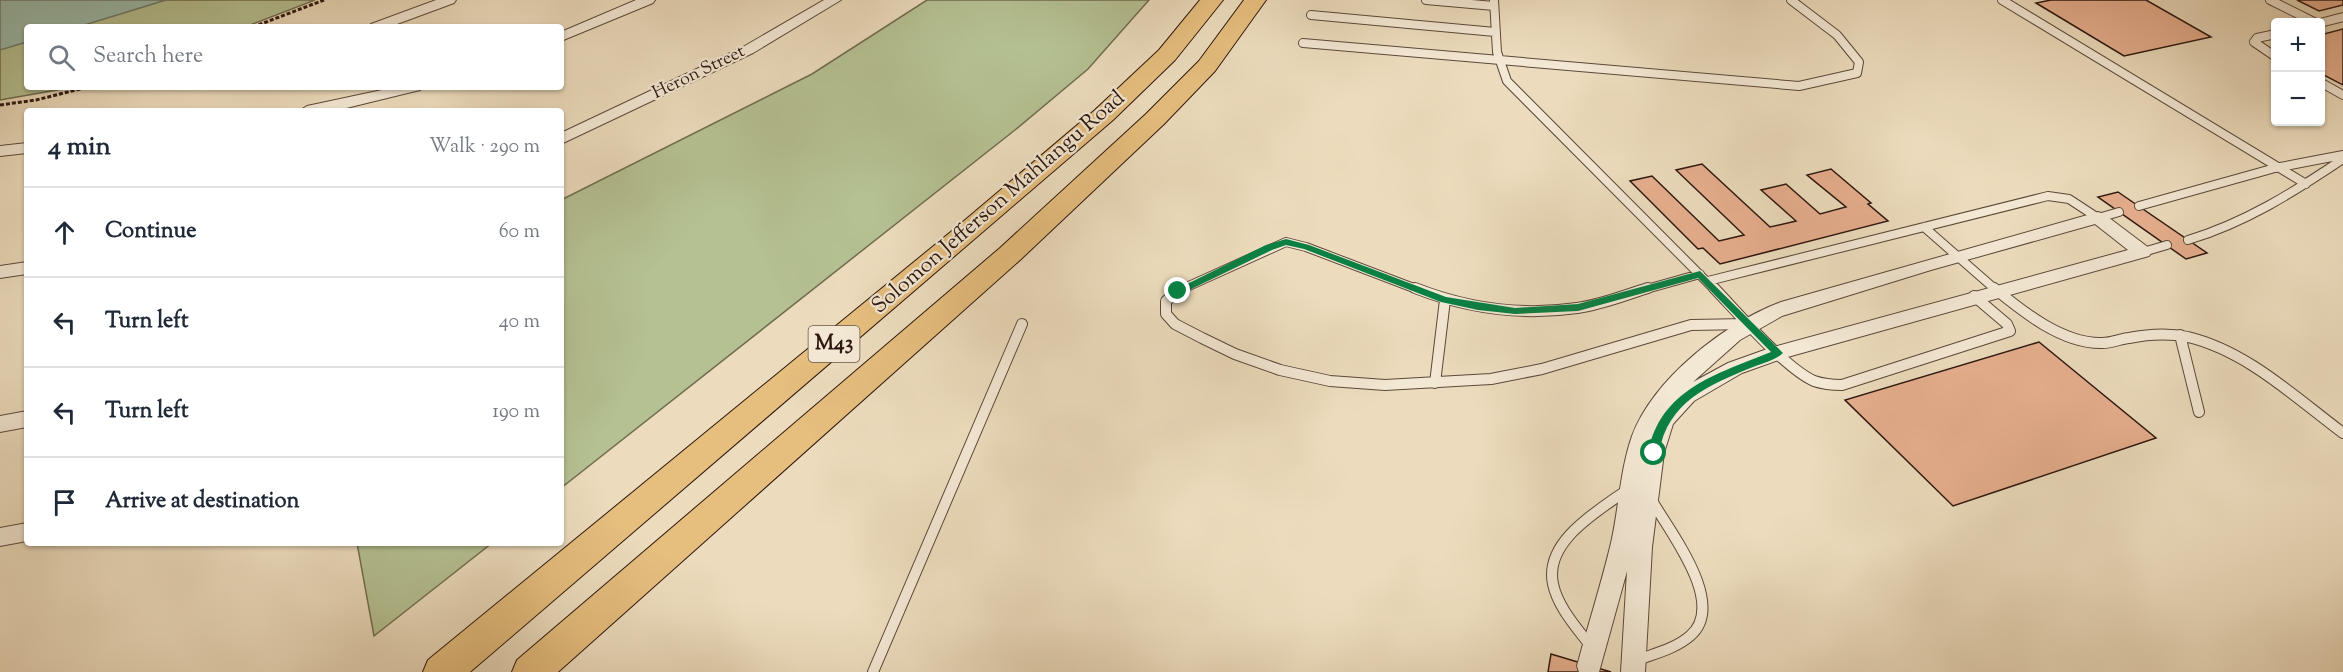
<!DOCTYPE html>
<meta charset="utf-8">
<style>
body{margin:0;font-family:"Sorts Mill Goudy",serif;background:#f6f6f7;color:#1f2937}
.controls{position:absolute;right:18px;top:18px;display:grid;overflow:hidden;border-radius:6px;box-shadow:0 2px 4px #0004}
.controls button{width:54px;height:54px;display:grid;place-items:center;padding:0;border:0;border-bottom:2px solid #e0e1e3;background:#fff;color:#1f2937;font:30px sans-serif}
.stop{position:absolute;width:18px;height:18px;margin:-14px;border:4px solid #0b8043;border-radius:50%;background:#fff}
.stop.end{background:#0b8043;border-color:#fff;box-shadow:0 2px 6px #0008}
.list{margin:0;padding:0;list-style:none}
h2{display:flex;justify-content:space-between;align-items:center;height:78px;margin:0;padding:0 24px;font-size:26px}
h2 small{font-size:20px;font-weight:400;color:#747a83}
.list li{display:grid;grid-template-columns:39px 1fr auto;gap:18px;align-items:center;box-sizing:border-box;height:90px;padding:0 24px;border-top:2px solid #e0e1e3}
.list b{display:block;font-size:22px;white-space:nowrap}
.list em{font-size:20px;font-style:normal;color:#747a83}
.icon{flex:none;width:33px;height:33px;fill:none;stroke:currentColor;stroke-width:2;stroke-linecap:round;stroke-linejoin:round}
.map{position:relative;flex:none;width:2343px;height:672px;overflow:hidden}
.search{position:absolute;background:#fff;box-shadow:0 2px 4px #0004;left:24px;top:24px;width:540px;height:66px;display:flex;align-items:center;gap:15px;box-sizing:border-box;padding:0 21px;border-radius:6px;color:#747a83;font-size:22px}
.panel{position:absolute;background:#fff;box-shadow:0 2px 4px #0004;left:24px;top:108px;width:540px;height:438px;border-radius:6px}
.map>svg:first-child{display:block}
</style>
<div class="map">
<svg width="2343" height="672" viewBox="0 0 2343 672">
<rect width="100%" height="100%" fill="#ecdcbd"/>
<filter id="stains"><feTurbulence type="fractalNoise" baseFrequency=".00333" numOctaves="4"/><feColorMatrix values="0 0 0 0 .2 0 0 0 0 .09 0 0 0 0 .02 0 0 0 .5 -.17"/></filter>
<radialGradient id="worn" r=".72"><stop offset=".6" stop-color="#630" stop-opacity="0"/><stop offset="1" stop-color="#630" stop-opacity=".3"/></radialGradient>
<path fill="#b5c193" stroke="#706c50" stroke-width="1.5" d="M0,0h315l-70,27h-218v60h47l-74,13z
M927,0h222l-61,69 -73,61 -454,358v-288l251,-126z
M357,543h135l-118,93z"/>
<path fill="#99bcac" stroke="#6d7a6d" stroke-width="1.5" d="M0,0h166l-88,27h-51v15l-27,8z"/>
<path fill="#e7af8f" stroke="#2c160e" stroke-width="1.5" d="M2051,0h95l65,37 -87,19 -88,-53z
M2297,0h46v5l-24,6z
M2343,29v56l-23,-12v-38z
M1702,164l68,63 26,-6 -35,-31 25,-6 34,30 26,-7 -39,-32 24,-6 40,34 -3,1 20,17 -168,43 -17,-16 -5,1 -68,-68 22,-5 67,65 25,-6 -68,-65z
M2118,192l89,61 -21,6 -88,-62z
M2039,342l117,96 -203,68 -108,-106z
M1551,654l60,18h-63z"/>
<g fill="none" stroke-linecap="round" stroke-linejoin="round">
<g stroke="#5c483a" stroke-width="10">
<path id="lane-far1" d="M1426,0l68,6
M1494,0l3,52 10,29 208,209
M2002,0l304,184
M2270,0l44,22
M1311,15l184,17
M2320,23l23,-6
M2276,34l-19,4 -3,4 22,15
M1303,43l496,43 58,-13 2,-11 -22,-27 -46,-35
M2320,82l23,13
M2139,206l136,-38 68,-13
M1924,227l72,63
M2188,240c57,-17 106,-48 155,-81
M2143,252l24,-7
M1708,281l340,-85 21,3 29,19 21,-6
M1180,290l106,-48 20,5 113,43
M1643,290l57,-16"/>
</g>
<g stroke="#5c483a" stroke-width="12">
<path id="lane" d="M1183,288l-17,13v13l9,10 27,14 33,16 45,16 50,11 55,4 106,-6 51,-10 149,-44 56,-1
M1415,288c51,20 107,28 162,20 24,-3 48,-13 71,-20
M1714,288c24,25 71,80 100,93 9,3 18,4 28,4l168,-54 -3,-7 -33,-28
M1994,288c29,24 69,56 108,55 10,0 18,-4 27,-5 20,-4 40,-5 59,-1 59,14 108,61 155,96
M2180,335l19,77
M1435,383l10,-83
M1592,648c-14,-19 -34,-40 -39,-64 -9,-43 45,-73 74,-94
M1635,661c18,-7 40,-12 55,-25 38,-32 -21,-105 -39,-137
M873,672l149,-348"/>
</g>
<g stroke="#5c483a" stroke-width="2">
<path id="street" d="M436,0h20l-2,3 -65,24h-20l2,-3z
M636,0h19l-2,3 -92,38v-9z
M824,0h17l-88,53 -192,91v-11l182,-86z
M396,87h27l-3,3 -86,21h-35l8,-5z
M27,143v10l-27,3v-10z
M2098,212l6,2 45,34 3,4 -3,4 -365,102 -42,15 -48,28 -21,23 -9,29 -12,94 -7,125h-24l6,-101 -28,101h-20l-2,-6c11,-41 24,-81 34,-123 8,-35 9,-73 21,-107 22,-58 93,-113 149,-134zM2095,224l33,26 -358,98 -42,15 -35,19 47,-42 42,-24 149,-46z
M27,262v12l-27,4v-12z
M27,411v16l-27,5v-16z
M27,523v18l-27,5v-18z"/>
</g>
<g stroke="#2c160e" stroke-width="2">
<path id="primary" d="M1200,0h23l-48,60 -62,60 -643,552h-47l5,-12 530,-434 137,-116 64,-60z
M1244,0h22l-51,71 -51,53 -144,136 -462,412h-46l5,-12 483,-412 146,-134 53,-53z"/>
</g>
<path stroke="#2c160e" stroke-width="3" stroke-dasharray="4 2" stroke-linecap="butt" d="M253,27l71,-27
M0,105l36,-5 52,-13"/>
<use href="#lane-far1" stroke="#f3e8d4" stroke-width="8"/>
<use href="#lane" stroke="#f3e8d4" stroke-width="10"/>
<use href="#street" fill="#f3e8d4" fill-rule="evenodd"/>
<use href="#primary" fill="#e6be7e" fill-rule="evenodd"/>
</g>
<path fill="#0b8043" d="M1286,239l23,6 137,52 69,11 63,-4 122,-33 83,82c-7,7 -20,10 -30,14 -44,18 -85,34 -94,86l-5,4 -6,-4c12,-64 69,-79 123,-101l-73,-74 -120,33 -63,3 -37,-4 -37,-8 -137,-53 -18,-4 -14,5 -91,44 -8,-3 93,-46z"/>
<g text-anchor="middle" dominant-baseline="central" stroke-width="4.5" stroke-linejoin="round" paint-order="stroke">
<g font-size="18" fill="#2c160e" stroke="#f3e8d4">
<text transform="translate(699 73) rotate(-26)">Heron Street</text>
</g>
<rect fill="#f3e8d4" stroke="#685549" stroke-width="1.5" x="808.5" y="326" width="51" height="36" rx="4.5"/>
<g font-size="21" font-weight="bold" fill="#2c160e">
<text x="834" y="344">M43</text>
</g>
<g font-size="22" fill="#2c160e" stroke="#f3e8d4">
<text transform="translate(999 203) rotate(-41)">Solomon Jefferson Mahlangu Road</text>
</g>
</g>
<rect width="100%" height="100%" filter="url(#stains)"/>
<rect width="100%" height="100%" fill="url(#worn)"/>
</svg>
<div class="controls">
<button>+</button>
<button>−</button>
</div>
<div class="stop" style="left:1654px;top:453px"></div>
<div class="stop end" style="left:1178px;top:291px"></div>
<div class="search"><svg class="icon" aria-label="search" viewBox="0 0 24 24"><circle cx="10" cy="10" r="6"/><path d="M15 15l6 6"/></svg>Search here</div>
<section class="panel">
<h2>4 min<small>Walk · 290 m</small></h2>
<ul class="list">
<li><svg class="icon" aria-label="ahead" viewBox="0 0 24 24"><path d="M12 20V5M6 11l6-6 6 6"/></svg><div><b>Continue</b></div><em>60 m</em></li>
<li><svg class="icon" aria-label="left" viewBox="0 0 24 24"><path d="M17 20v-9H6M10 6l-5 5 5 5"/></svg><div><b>Turn left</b></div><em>40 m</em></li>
<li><svg class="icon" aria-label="left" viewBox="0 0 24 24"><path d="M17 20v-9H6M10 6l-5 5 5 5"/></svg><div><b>Turn left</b></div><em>190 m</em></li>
<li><svg class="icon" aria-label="arrive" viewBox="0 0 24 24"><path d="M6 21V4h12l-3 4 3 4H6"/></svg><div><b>Arrive at destination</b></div></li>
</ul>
</section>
</div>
